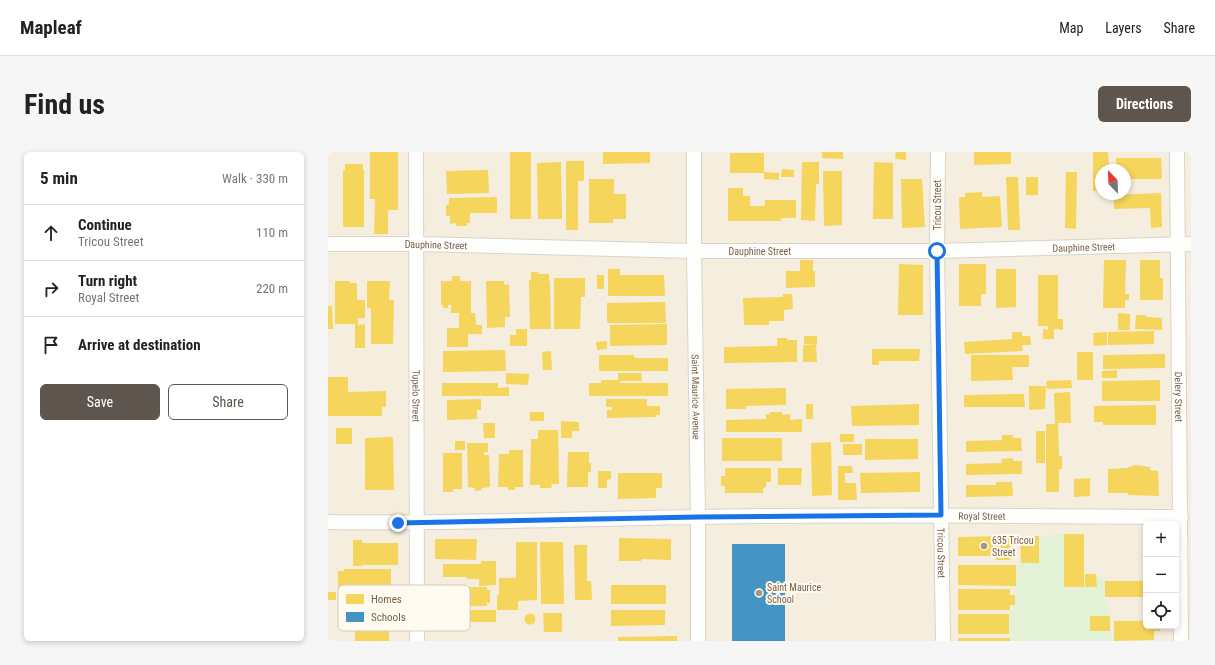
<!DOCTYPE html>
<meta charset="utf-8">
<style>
body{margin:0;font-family:"Roboto Condensed",sans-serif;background:#f6f6f6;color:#222}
.controls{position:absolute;right:12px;bottom:12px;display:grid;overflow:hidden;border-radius:6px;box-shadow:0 2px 6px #0003}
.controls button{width:36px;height:36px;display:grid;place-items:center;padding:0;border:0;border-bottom:1px solid #e0e0e0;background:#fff;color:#222;font:20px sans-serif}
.compass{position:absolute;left:767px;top:12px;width:36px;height:36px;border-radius:50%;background:#fff;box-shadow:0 2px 6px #0003;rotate:337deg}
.stop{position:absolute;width:12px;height:12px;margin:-9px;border:3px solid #1a73e8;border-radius:50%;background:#fff}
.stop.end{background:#1a73e8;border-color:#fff;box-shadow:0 1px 4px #0008}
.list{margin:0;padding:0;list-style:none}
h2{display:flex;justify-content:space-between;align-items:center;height:52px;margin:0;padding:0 16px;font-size:17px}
h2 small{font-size:13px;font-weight:400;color:#767676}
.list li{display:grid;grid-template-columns:26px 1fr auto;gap:12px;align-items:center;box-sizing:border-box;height:56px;padding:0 16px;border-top:1px solid #e0e0e0}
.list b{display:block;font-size:15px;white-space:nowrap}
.list p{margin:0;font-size:13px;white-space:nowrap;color:#767676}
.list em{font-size:13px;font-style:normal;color:#767676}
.actions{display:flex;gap:8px;padding:12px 16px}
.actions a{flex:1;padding:9px 0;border:1px solid #5e564e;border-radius:6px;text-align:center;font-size:14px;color:#5e564e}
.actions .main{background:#5e564e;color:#fff}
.icon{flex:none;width:22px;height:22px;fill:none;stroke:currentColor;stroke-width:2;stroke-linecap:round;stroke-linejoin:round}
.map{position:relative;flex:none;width:863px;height:489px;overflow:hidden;border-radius:6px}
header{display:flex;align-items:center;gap:24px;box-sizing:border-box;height:56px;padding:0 20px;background:#fff;border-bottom:1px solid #e0e0e0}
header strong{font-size:19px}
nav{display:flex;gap:22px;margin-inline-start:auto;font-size:14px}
.intro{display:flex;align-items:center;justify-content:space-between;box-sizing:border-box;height:96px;padding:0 24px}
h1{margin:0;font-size:28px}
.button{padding:10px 18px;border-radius:6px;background:#5e564e;color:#fff;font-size:14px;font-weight:700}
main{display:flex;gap:24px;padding:0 24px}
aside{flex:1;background:#fff;border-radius:6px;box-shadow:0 2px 6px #0003}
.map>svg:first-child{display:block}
</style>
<header>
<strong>Mapleaf</strong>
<nav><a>Map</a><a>Layers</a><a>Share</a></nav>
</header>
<div class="intro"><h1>Find us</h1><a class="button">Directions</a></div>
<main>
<aside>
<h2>5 min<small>Walk · 330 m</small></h2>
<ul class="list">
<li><svg class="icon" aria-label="ahead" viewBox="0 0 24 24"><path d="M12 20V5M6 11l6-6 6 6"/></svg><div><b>Continue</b><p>Tricou Street</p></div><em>110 m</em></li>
<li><svg class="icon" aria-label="right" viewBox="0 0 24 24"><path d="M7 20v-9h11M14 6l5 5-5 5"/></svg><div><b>Turn right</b><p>Royal Street</p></div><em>220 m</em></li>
<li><svg class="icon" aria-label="arrive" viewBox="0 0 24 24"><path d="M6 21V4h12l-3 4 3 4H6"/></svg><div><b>Arrive at destination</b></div></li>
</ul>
<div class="actions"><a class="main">Save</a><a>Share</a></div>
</aside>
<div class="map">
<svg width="863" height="489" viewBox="0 0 863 489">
<rect width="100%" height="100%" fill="#f9f6ee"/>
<path fill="#f5edde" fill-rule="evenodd" d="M0,0h863v489h-863zM773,18h24v24h-24zM818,372h30v102h-30z"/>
<path fill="#e3f1d7" d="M736,382v53h32v-13l9,7v16l5,19h-20v14l20,1 4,10h-104l-1,-27 6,-9 1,-40 5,-2h18v-27z"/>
<path fill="#f6d55c" d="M42,0h28v58h-10v24h-14l1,-35h-5z
M182,0h21v67h-21z
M275,0h47v11l-47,1z
M494,0h21v7l-21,-1z
M568,0h10v8l-11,-1z
M646,0h37v12l-37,1z
M765,0h15l1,12h2v6h-10v21h-8z
M402,1h34v20h-34z
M788,6h45l1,21h-37v-9h-9z
M238,9h18v20h-6v49h-12z
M233,10l1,57h-24l-1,-56z
M474,10h17v22h-3l-1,37 -14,-1z
M546,10l19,1v56h-20z
M17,12h18v6h1v57h-21v-56l2,-1z
M454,17l12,1v7h-13z
M160,18l1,23 -42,1 -1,-23z
M495,19h19v54l-18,1z
M436,20l15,1v7l-15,-1z
M738,20h11l-1,57 -11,-1z
M678,25h12l2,53h-12z
M698,25h12v18h-12z
M261,27h25v15h12v25h-13v4h-24z
M573,27h21l3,48 -23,1z
M400,36h15v8h7v10h15v-6h31v18h-15v3h-53z
M654,40v5l18,-1 2,31 -42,2 -1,-32h6v-4z
M833,41l1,34 -11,1 -1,-20 -36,1v-14z
M169,45v16h-27v10h-3v3h-11v-3l-6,1v-8h-4v-11h3v-7z
M472,108h13v11h2v16l-29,1v-17h14z
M776,108h22l-1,34h4v6h-4v8h-22z
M812,108h20v18h3v22h-23z
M571,112l24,1v50h-25z
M631,112h27v30h-5v12h-22z
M280,117h12v6h44l1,21h-57z
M668,117h20v38l-20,1z
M203,120h7v2h11v7h1l1,48h-21l-1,-49h2z
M269,123h7v14h-7z
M710,123h20v44h5v11l-9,-1v10h-11v-10l5,1v-4h-10z
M124,124h8v5h11v32h4l1,12h6v9h-14v13h-21v-19h12v-15h-8v-8h-3v3h-5v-3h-2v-24h11z
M226,126h31v19h-4l-1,32h-26z
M7,129h15v2h7v17h8v18h-7v7l7,-1v24h-10v-24h-20z
M39,129h23l-1,19h5l-1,44h-22v-36h-4z
M158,129h18v4l5,-1 1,33h-5v10l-18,1z
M455,142h9l1,15 -9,1v11h-15v4h-25l-1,-27 40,-1z
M337,150l1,21h-59v-20z
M0,154h4l1,23h-5z
M790,161l12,1v16h-12z
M808,163h10v2l16,1v12l-27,-1z
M339,172v21l-57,1v-21z
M188,177h11v17h-17v-11h6z
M826,179v13l-46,1v-13z
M684,180h10v4h8l1,9h-9l1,6 -58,3 -1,-12 48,-3z
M779,180v13l-13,1 -1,-13z
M476,184h13v8h-13z
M449,186h10v2h10v22l-73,1v-16l53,-1z
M279,189v8l-10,1 -1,-8z
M488,192l1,18h-14v-17z
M544,197h48l-1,12h-40v4h-7z
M177,198l1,21 -63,1v-21z
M223,199l1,19h-9l-1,-18z
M749,200h16v28h-16z
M837,202v14l-62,1v-14z
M271,203h35v3h34v13h-69z
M643,203h58v12h-17l1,13 -42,1z
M789,218v8h-15v-7z
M178,221l23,1 -1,11 -22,-1z
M290,221h23l1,8h-22v2h48v13h-79v-13h12v-3h17z
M0,225h20v15l38,-1v16h-4v9h-54z
M743,228l1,8 -25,1 -1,-8z
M832,228v21h-58v-20z
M114,231h56v5l11,-1v9h-67z
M701,234h17l-1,23 -16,1z
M458,236v17l-40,1v3h-20v-20z
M742,240l1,31h-13l1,33h3v13h-3v23h-13v-68h9l-1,-31z
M696,242l1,13h-61v-12z
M153,247v11h-4v9l-30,1v-20z
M278,247h41v7h13v9h-4v2l-49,1v-8h5v-3h-6z
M478,252h7v15h-7z
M591,252v21l-67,1 -1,-20z
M828,253v20h-53v-3h-9v-16z
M202,260h14v9h-14z
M442,260h12v3l8,-1v6l12,-1v13h-76v-12l40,-1v-5h4z
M233,269l18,1v9h-7v7h-11z
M155,271h12v15h-11z
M8,276h16v16h-16z
M210,278h20l1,54h-8l1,4h-12v-3h-10l1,-46h7z
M708,279h9v32h-9z
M512,282h14v8h-14z
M674,283h11v3h8l1,13 -56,1v-11l36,-1z
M65,285l1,53h-29v-52z
M394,286h60v23h-60z
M537,287h53v20l-53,1z
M127,289h10v9h-10z
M503,290l1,53 -20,1 -1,-53z
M139,291h21v9h-4v3h5l1,32 -8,1v2l-7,1v-3l-7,-1z
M515,292h19v11h-19z
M181,298h14v37h-8v3h-7v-3h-10l1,-33h10z
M240,300h21v11h2v9h-3v15h-21z
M115,301h19v36h-9v3h-10z
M685,306v3h9v13l-56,1v-11l36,-1 -1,-4z
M807,313l15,2v3l8,1 1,25 -31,-1v-2h-20v-24l19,-1z
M510,314h14l1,7h-8v10h11l1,17h-19z
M397,316h46v14h-5v5l-3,1v5h-38v-7h-4v-10h4z
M450,316h24l-1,17h-23z
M270,319h13v8l-4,1v8h-9z
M592,320v20l-59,1 -1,-20z
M290,321h44v15h-6v10l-38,1z
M762,326v18l-16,1v-18z
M668,330h16l1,14 -47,1v-12h30z
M736,382h20v53h-20z
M682,384v24h-14v-4h-38v-19z
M692,384h19v27h-18z
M291,386l52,1v21l-29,-1 -1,2h-22z
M107,387h42l-1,21 -41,-1z
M25,388h9v3h36v22h-36v1h-9z
M188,390h21v58l-19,1v9h-21v-15h2v-17h17z
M212,390h23l1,62h-23z
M246,393h13v36h4l1,19h-17z
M153,409h15v24l-17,1v-7h-12v-2h-24v-13h38z
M630,413h58v21l-58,-1z
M16,417h47v21h-53v-19h6z
M757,422h11l1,13h-12z
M777,429h41v16h-41z
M283,433h55v19h-55z
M108,435h51v3h3v13h-3v3l-51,1z
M630,437h52v6h5v10h-5v5h-52z
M0,440h8v8h-8z
M107,458h61v12h-33v8h-13v-7l-15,-1z
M283,458h54v15l-54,1z
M215,461h19v19h-18z
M196.5 467a5.5 5.5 0 1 1 11 0a5.5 5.5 0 1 1-11 0Z
M630,462h51v20h-51z
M762,464h20v15h-20z
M786,469h32v5h14v5h-6v9l-40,1z
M27,473h34v16h-34z
M349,484v5h-59v-4z
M630,486h52v3h-52z"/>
<path fill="#4393c3" d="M404,392h53v97h-53z"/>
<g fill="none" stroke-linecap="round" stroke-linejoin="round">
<g stroke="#d9d3cc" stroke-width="16">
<g id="minor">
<path id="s1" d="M88,0l1,489"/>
<path id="s2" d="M366,0v99l4,266v124"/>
<path id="s3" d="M610,0l-1,99 6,390"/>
<path id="s4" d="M849,0l4,489"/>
<path id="s5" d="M0,92h89l277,7h243l254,-7"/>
<path id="s6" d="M0,370c123,2 246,-3 368,-5 162,-3 323,-1 485,0"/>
</g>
</g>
<use href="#minor" stroke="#fefefc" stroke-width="14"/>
</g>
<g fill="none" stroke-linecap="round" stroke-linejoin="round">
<path stroke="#1a73e8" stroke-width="5" d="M70,371l300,-6 243,-2 -4,-264"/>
</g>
<g fill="#a79583" stroke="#fffbf1" stroke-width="1.5">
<circle cx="656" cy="394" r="4"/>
<circle cx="431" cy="441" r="4"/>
</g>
<g text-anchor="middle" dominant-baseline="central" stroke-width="4" stroke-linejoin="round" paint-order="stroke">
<g font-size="10" fill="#7b614a" stroke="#fffbf1">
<text transform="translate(609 53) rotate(-90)">Tricou Street</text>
<text stroke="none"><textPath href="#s5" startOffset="108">Dauphine Street</textPath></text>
<text stroke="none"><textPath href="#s5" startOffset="756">Dauphine Street</textPath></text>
<text stroke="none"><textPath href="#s5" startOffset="432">Dauphine Street</textPath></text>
<text stroke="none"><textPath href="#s1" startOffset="244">Tupelo Street</textPath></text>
<text stroke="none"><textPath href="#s2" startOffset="245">Saint Maurice Avenue</textPath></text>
<text stroke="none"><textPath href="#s4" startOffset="245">Delery Street</textPath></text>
<text stroke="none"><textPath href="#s6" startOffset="654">Royal Street</textPath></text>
<text stroke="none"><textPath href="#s3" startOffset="401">Tricou Street</textPath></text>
</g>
<g font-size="10" fill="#7b614a" stroke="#fffbf1" text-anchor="start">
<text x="664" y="388">635 Tricou<tspan x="664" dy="12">Street</tspan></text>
<text x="439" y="435">Saint Maurice<tspan x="439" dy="12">School</tspan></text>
</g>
</g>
<rect x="10" y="433" width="132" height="46" rx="6" fill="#fffbf1" stroke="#d7cdbf" stroke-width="1"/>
<rect x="18" y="442" width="18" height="10" fill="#f6d55c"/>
<rect x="18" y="460" width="18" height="10" fill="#4393c3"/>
<g font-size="11" fill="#7b614a">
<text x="43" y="451">Homes</text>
<text x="43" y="469">Schools</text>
</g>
</svg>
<div class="controls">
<button>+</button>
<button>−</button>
<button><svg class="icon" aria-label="locate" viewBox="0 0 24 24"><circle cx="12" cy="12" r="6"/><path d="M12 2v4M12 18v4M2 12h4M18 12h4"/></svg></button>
</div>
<svg class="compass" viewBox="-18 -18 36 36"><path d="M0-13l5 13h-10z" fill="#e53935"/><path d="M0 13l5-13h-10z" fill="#767676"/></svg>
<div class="stop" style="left:609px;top:99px"></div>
<div class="stop end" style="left:70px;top:371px"></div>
</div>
</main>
